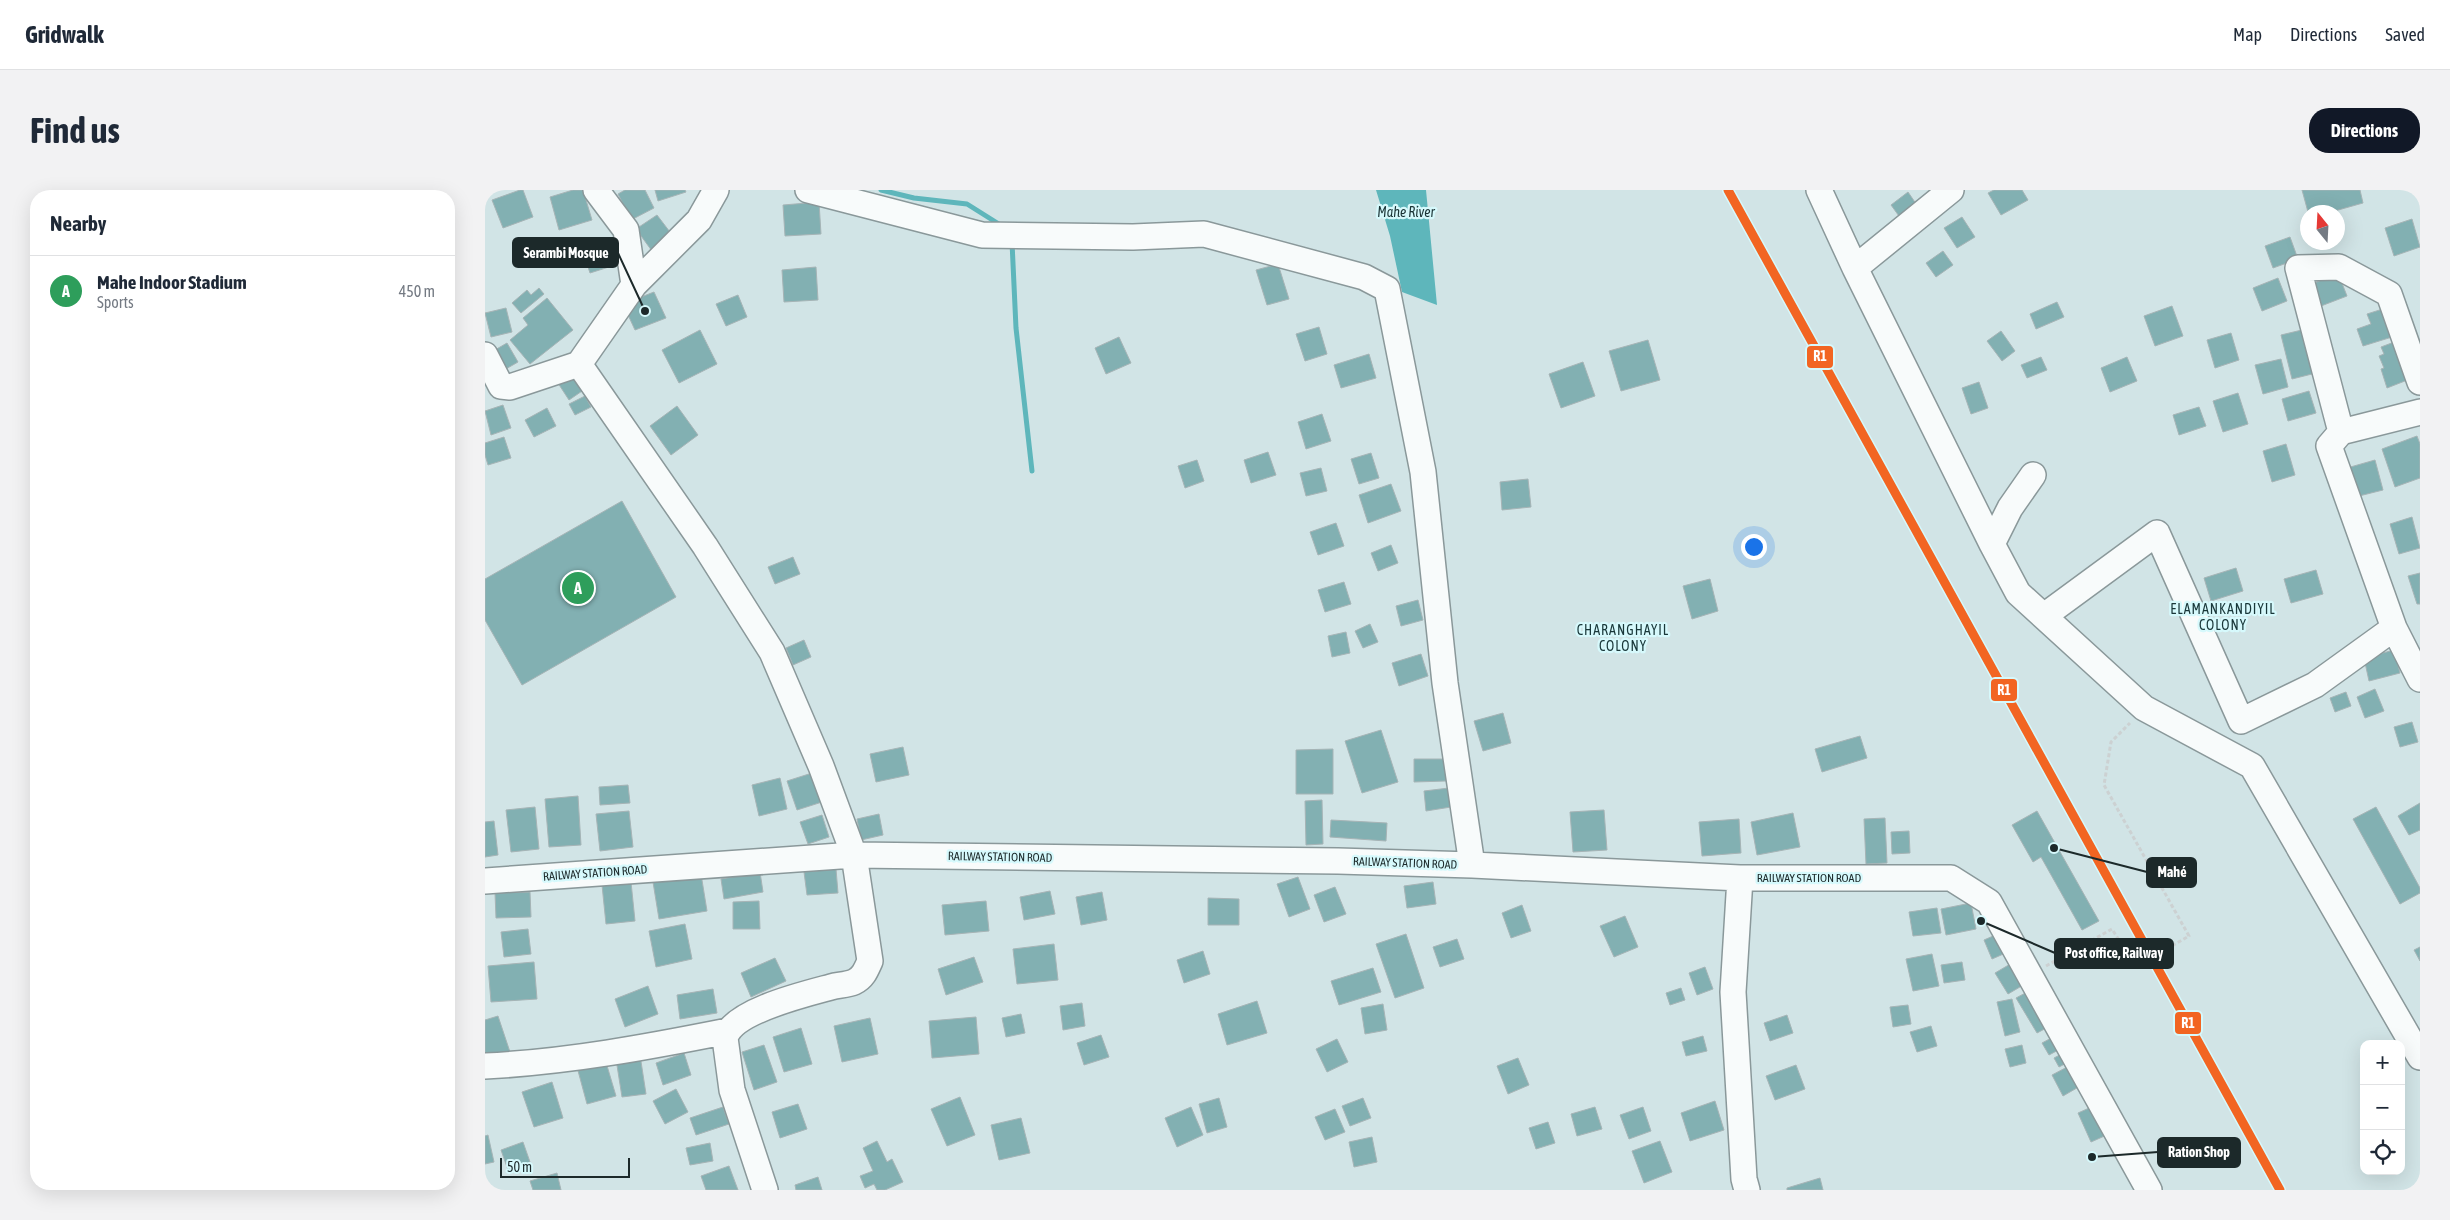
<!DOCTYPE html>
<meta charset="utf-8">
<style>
body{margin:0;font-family:"Asap Condensed",sans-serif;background:#f2f2f3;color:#1f2937}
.controls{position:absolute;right:15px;bottom:15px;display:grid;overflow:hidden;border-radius:10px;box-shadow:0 5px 20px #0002}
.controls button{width:45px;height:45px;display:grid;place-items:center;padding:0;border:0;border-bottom:1px solid #e0e1e3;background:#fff;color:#1f2937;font:25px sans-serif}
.compass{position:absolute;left:1815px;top:15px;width:45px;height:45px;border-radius:50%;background:#fff;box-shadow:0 5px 20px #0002;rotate:342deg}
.scale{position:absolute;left:15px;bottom:12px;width:130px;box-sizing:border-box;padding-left:5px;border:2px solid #1c292a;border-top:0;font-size:14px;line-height:18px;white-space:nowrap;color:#1c292a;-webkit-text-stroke:4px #d6f9fc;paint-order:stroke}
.you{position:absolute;left:1268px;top:356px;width:18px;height:18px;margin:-12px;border:4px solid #fff;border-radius:50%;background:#1a73e8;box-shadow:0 0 0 8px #1a73e833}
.badge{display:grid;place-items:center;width:32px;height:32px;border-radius:50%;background:#111827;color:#fff;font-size:16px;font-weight:700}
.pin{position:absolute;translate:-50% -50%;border:2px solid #fff;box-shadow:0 1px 5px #0006}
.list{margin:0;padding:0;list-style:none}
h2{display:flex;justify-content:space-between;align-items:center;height:65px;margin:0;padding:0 20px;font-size:21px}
h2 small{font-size:16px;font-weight:400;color:#747a83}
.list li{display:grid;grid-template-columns:32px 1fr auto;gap:15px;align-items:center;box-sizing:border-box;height:70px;padding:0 20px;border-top:1px solid #e0e1e3}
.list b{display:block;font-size:19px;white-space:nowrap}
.list p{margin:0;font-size:16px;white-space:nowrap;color:#747a83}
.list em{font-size:16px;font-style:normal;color:#747a83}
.icon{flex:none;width:28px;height:28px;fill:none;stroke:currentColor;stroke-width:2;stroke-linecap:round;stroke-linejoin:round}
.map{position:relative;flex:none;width:1935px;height:1000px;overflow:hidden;border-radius:20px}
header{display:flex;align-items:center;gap:30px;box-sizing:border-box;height:70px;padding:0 25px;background:#fff;border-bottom:1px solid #e0e1e3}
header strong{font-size:24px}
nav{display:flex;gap:28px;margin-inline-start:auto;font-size:18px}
.intro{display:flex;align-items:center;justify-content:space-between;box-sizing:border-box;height:120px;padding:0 30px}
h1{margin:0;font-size:35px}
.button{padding:12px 22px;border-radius:20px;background:#111827;color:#fff;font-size:18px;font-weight:700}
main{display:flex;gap:30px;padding:0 30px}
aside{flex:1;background:#fff;border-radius:20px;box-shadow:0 5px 20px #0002}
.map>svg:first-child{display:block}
</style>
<header>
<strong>Gridwalk</strong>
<nav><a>Map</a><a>Directions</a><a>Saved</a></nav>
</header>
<div class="intro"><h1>Find us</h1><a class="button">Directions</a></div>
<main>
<aside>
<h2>Nearby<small></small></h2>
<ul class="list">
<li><span class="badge" style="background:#2e9e5b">A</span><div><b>Mahe Indoor Stadium</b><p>Sports</p></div><em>450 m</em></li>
</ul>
</aside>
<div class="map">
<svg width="1935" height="1000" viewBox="0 0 1935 1000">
<rect width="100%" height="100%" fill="#d1e4e6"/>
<path fill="#5eb6bb" d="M891,0h50l11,115 -35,-13 -12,-56z"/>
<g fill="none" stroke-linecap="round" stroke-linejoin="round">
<path stroke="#5eb6bb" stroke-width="5" d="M396,0l33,8 53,6 35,22
M527,52l4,86 16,143"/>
</g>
<path fill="#82b0b2" stroke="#a6b4b6" d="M35,0h3l10,27 -30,11 -11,-28z
M88,0h10l9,30 -33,10 -9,-33z
M140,0h20l9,18 -23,12 -13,-26z
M170,0h30l1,2 -28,9z
M1509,0h28l6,10 -27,15 -13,-22z
M1817,0h58l3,13 -32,9h-23z
M1423,2l13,19 -17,12 -13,-18z
M334,12l2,32 -36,2 -2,-31z
M172,25l16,21 -21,15 -16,-22z
M1477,27l13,20 -18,11 -13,-20z
M1927,29l8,28 -26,9 -9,-28z
M1805,47l8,22 -25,9 -8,-22z
M119,52l8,24 -22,7 -8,-24z
M1458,61l10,14 -17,12 -10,-14z
M793,74l11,35 -22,6 -11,-35z
M331,77l2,33 -34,2 -2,-32z
M1853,83l9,23 -26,10 -9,-22z
M1793,88l9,23 -25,10 -9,-23z
M54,98l5,6 -23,19 -9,-10 15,-13 4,5z
M169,102l12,26 -31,12 -12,-26z
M253,105l9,22 -21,9 -10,-22z
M62,108l26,32 -43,34 -20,-24 18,-15 -5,-7z
M1572,112l7,15 -28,12 -6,-15z
M1687,116l11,30 -28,10 -11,-30z
M1904,117l3,30 -29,9 -6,-17 14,-5 -4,-10z
M21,118l6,24 -21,5 -6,-24z
M834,137l8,27 -22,7 -9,-27z
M1821,139l10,44 -24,6 -11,-44z
M215,140l17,34 -38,19 -17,-33z
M1516,141l14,20 -13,10 -15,-20z
M1746,143l8,27 -24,8 -8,-28z
M634,147l12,26 -25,11 -11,-26z
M1163,150l12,40 -39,11 -12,-40z
M1912,151l13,38 -23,9 -6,-19 3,-1 -5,-12 5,-2 -3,-7z
M22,153l11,19 -19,11 -11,-19z
M884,164l7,24 -35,10 -7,-23z
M1556,167l6,13 -20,8 -6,-13z
M1642,167l10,24 -27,11 -9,-24z
M1796,169l7,28 -25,7 -8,-29z
M1098,172l12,34 -34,12 -12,-34z
M87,180l13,19 -16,11 -13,-20z
M1494,192l9,26 -17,6 -9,-26z
M1824,201l7,22 -28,8 -6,-22z
M1753,203l10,31 -25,8 -10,-31z
M100,206l6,11 -16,8 -6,-11z
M18,215l8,23 -20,7 -6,-24z
M192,216l21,29 -27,20 -21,-29z
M1714,217l7,19 -27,9 -6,-20z
M62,218l9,18 -22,11 -9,-17z
M837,224l9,27 -25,8 -8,-27z
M1932,246l3,8v34l-25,9 -13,-38z
M19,247l7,21 -23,7 -3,-10v-12z
M1801,254l9,31 -23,7 -9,-31z
M783,262l8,23 -25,8 -7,-23z
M886,263l8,25 -20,6 -8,-25z
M712,270l7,21 -19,7 -7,-22z
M1890,270l8,30 -28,7 -8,-29z
M836,278l6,23 -21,5 -6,-23z
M1043,289l3,28 -29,3 -2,-28z
M906,294l10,27 -33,12 -9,-28z
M137,311l54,96 -154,88 -37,-65v-41z
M1927,327l8,31 -21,6 -9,-30z
M851,333l8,23 -26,9 -8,-23z
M906,355l7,18 -20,8 -7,-18z
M308,367l7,17 -25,10 -7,-17z
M1751,378l7,23 -32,10 -7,-23z
M1831,380l7,24 -32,9 -7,-24z
M1935,383v31h-3l-9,-28z
M1225,389l8,32 -26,8 -9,-33z
M859,392l7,22 -26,8 -7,-22z
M933,410l5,20 -22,6 -5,-20z
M885,434l8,18 -15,6 -8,-17z
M861,442l4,21 -18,4 -4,-21z
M319,450l7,17 -18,8 -7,-17z
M1909,460l6,23 -31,8 -5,-23z
M936,464l7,22 -29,10 -7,-23z
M1890,499l9,22 -19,7 -8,-21z
M1861,502l5,14 -16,6 -5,-14z
M1018,523l8,30 -28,8 -9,-30z
M1927,532l6,20 -18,5 -6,-20z
M896,540l17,52 -36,11 -17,-52z
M1375,546l7,22 -45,14 -7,-23z
M418,557l6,28 -33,7 -6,-28z
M848,559v45h-37v-44z
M929,569h32v22l-32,1z
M327,583l10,29 -25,8 -10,-29z
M295,588l7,31 -28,7 -7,-31z
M143,595l2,18 -30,2 -1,-18z
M964,598l2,19 -25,4 -2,-20z
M93,606l3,49 -32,2 -4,-48z
M837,610l1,44 -17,1 -1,-44z
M1935,613v27l-11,5 -11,-19z
M50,617l4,42 -28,3 -5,-42z
M1891,617l44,81v5l-20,11 -47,-85z
M1119,620l3,40 -34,2 -3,-40z
M144,621l4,36 -33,4 -4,-37z
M1552,621l62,110 -17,9 -41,-73 -8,5 -21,-37z
M1308,623l7,34 -43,8 -6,-33z
M394,624l4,21 -22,5 -4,-21z
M337,625l7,22 -21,7 -8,-22z
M1400,628l2,45 -21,1 -2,-45z
M1254,629l2,34 -39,3 -3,-34z
M846,630l56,3 -1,18 -56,-4z
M9,631l4,34 -13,2v-35z
M1424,641l1,22 -18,1 -1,-22z
M351,679l2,24 -31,2 -3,-23z
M275,682l3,20 -39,7 -3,-20z
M216,684l6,37 -48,8 -6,-37z
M813,687l12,32 -21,8 -12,-33z
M146,692l4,39 -29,3 -4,-39z
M948,692l3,22 -29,4 -3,-22z
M850,697l11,27 -22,8 -10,-27z
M565,701l5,23 -31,6 -4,-23z
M45,702l1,25 -35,1 -1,-25z
M617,702l5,28 -26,5 -5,-28z
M723,708l31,1v26h-31z
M274,711l1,28h-27v-27z
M501,711l3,30 -44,4 -3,-30z
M1486,713l5,26 -30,6 -5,-26z
M1037,715l9,26 -20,7 -9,-25z
M1452,718l4,25 -28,3 -4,-24z
M1140,726l13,31 -24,10 -14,-31z
M200,734l7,35 -36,8 -7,-36z
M43,739l3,25 -27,3 -3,-25z
M1515,743l8,19 -16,7 -8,-19z
M921,744l18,54 -29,10 -19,-54z
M972,749l7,20 -24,8 -7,-20z
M569,754l4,36 -41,4 -4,-35z
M1935,757v14l-6,-11z
M718,761l7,23 -26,9 -7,-23z
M1447,764l7,32 -26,5 -7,-32z
M489,767l9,25 -37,13 -8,-26z
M290,768l11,23 -35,16 -10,-24z
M49,772l3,37 -46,3 -3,-36z
M1477,772l3,18 -21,3 -3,-18z
M1527,773l13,21 -17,10 -13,-21z
M1220,777l8,22 -16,6 -8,-22z
M888,778l8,24 -42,13 -8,-24z
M163,796l10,28 -33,13 -10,-28z
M1196,798l4,12 -15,5 -4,-12z
M228,799l4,24 -37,6 -3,-24z
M1546,800l21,35 -15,8 -21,-35z
M1527,809l8,33 -15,4 -8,-34z
M772,811l10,32 -40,12 -9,-31z
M597,813l3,23 -22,4 -3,-24z
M898,814l4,26 -22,4 -4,-26z
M1423,815l3,19 -18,3 -3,-20z
M536,824l4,19 -19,4 -4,-19z
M1302,825l6,18 -23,8 -6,-18z
M13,826l12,36 -25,9v-41z
M491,827l3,37 -47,4 -3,-37z
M385,828l8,36 -36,8 -8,-36z
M1446,836l6,20 -20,6 -7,-20z
M316,838l11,36 -28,8 -11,-35z
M616,845l8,22 -25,8 -7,-22z
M1572,845l7,12 -15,8 -7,-12z
M1218,846l4,15 -21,5 -4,-14z
M852,849l11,23 -21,10 -11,-23z
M279,855l13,37 -23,8 -12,-38z
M1537,855l4,18 -16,4 -5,-18z
M1582,861l5,9 -13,7 -5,-9z
M199,863l7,22 -28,10 -7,-22z
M155,865l6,39 -24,3 -6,-38z
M1033,868l11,27 -21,9 -11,-28z
M120,869l11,37 -29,8 -10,-37z
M1311,875l9,24 -30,11 -9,-24z
M1586,875l11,20 -19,11 -11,-21z
M67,892l11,36 -29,9 -12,-35z
M191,899l12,23 -23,12 -12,-23z
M475,907l15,38 -28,11 -16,-37z
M734,908l8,29 -20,6 -8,-29z
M878,908l8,20 -21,8 -8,-20z
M1230,911l9,29 -34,11 -9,-28z
M313,914l9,25 -27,9 -8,-26z
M1611,915l13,29 -18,8 -13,-29z
M238,917l6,17 -33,11 -6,-17z
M706,917l12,28 -26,12 -12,-29z
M1110,917l7,22 -25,7 -6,-22z
M1158,917l8,24 -22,8 -9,-24z
M850,919l10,23 -20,8 -10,-23z
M536,928l9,35 -31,7 -8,-35z
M1063,932l7,21 -19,6 -7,-21z
M3,945l6,27 -9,2v-28z
M887,947l5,25 -23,5 -5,-25z
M392,951l10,21 5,-3 11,23 -18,8h-8l-3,-6 -9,4 -5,-12 13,-5 -10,-23z
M1175,951l12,31 -28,11 -12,-32z
M38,952l7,20 -22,8 -7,-20z
M225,953l3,18 -23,4 -4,-17z
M244,976l9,24h-32l-5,-14z
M72,983l4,17h-28l-3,-9z
M333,987l4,13h-26l-1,-5z
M1335,988l3,12h-36v-2z"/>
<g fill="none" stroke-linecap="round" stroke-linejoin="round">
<g stroke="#8a989a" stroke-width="28">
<path id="minor" d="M111,0l30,40 8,55
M231,0l-17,30 -65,65 -55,79 126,182 67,106 49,114 33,89 16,106c-4,9 -7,17 -16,21 -7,3 -16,3 -23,5 -26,7 -98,24 -106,51l7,52 33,100
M323,0l174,45 151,2 71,-3 160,43 23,12 36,183 22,211 27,182
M1334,0l36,78
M1466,0l-96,78 137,276 26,49 126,115 108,58 168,291
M0,165l16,31 9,1 69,-23
M1856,242l79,-20
M1507,354l18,-36 23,-33
M1559,426l113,-83 84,188 74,-36 79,-57 -65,-182 12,-14 -43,-164 41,-1 50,27 31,88
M1909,438l26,51
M1255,688l-7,114 11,187 3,11
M0,691l369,-26 484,6 134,4 268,13h211l38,24 160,288
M0,876c82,-4 163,-19 243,-35"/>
</g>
<path stroke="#ccd1d2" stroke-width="3" stroke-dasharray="4 2.5" stroke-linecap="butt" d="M1561,776l66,-37 24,38 53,-31 -85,-151 7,-43 19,-19"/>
<use href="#minor" stroke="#f8fbfb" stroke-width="25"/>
<g stroke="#d6f9fc" stroke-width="12">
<path id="rail-1" d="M1243,0l552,1000"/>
</g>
<use href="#rail-1" stroke="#f26522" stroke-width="9"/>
</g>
<g text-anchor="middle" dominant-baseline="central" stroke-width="4.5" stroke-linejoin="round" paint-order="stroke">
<g font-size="12" fill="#1c292a" stroke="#d6f9fc">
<text transform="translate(515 667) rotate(1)">RAILWAY STATION ROAD</text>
<text transform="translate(920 673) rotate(2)">RAILWAY STATION ROAD</text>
<text transform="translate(110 683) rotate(-4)">RAILWAY STATION ROAD</text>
<text x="1324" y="688">RAILWAY STATION ROAD</text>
</g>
<g font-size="14" font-style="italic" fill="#193234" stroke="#d6f9fc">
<text x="921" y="22">Mahe River</text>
</g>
<g font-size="14" letter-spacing="1" fill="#193739" stroke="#d6f9fc">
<text x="1738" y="419">ELAMANKANDIYIL<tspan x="1738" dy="16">COLONY</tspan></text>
<text x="1138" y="440">CHARANGHAYIL<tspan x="1138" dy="16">COLONY</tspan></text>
</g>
</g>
<path fill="none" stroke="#1c292a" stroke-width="2" d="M160 121L133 63M1569 658L1662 682M1496 731L1570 763M1607 967L1673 962"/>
<g fill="#1c292a" stroke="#d6f9fc" stroke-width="2">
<circle cx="160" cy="121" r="5"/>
<circle cx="1569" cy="658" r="5"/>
<circle cx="1496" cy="731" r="5"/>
<circle cx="1607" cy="967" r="5"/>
</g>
<g fill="#1c292a" stroke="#1c292a" stroke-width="2">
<rect x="28" y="48" width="105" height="29" rx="5"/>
<rect x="1662" y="668" width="49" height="29" rx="5"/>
<rect x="1570" y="749" width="118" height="29" rx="5"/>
<rect x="1673" y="948" width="82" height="29" rx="5"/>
</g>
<g font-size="14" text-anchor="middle" font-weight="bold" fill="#fff">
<text x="81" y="68">Serambi Mosque</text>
<text x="1687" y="687">Mahé</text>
<text x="1629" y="768">Post office, Railway</text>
<text x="1714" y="967">Ration Shop</text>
</g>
<g stroke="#d6f9fc" stroke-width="2">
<rect x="1321" y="155" width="28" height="24" rx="5" fill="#f26522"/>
<rect x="1505" y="488" width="28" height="24" rx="5" fill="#f26522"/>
<rect x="1689" y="821" width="28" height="24" rx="5" fill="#f26522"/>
</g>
<g font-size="14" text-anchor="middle" font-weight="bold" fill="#fff">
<text x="1335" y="171">R1</text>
<text x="1519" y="505">R1</text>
<text x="1703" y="838">R1</text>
</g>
</svg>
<div class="controls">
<button>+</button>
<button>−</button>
<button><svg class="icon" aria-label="locate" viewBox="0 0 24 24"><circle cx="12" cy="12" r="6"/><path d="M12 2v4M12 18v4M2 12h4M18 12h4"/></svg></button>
</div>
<svg class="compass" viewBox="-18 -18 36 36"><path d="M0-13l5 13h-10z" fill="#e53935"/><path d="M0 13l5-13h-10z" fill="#747a83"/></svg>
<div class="scale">50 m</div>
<div class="you"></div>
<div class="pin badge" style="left:93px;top:398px;background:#2e9e5b">A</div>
</div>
</main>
